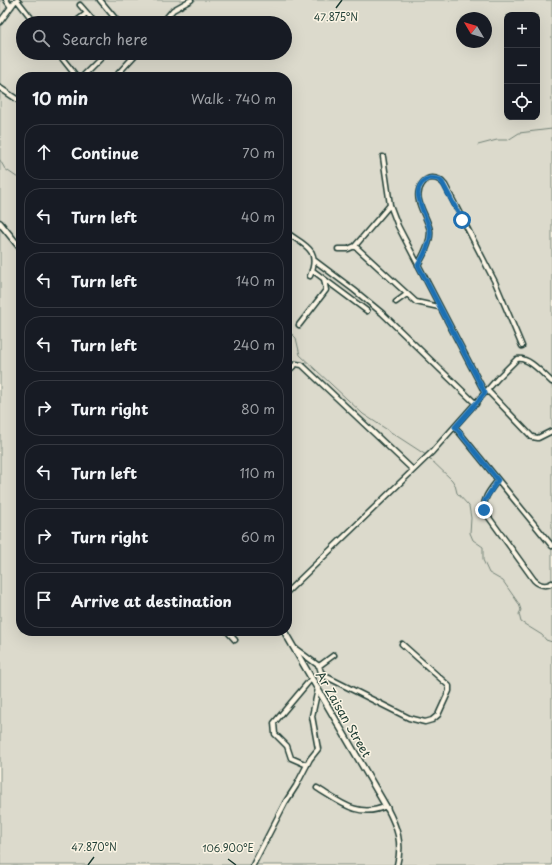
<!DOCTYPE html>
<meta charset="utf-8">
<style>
body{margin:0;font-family:"Playpen Sans",sans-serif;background:#20242c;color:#f1f3f6}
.controls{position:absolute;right:12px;top:12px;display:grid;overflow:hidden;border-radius:8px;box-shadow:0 4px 16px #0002}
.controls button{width:36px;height:36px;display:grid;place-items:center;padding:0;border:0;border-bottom:1px solid #363941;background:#171b24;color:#f1f3f6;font:20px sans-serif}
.compass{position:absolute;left:456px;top:12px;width:36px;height:36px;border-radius:50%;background:#171b24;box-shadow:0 4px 16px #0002;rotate:308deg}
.stop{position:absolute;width:12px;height:12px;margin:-9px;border:3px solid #1f6fb2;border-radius:50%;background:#fff}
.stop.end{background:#1f6fb2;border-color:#fff;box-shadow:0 1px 4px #0008}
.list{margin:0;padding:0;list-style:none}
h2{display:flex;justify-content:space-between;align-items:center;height:52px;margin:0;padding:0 16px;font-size:17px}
h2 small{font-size:13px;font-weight:400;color:#9ea1a6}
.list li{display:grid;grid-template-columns:26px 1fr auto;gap:12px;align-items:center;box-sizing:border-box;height:56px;margin:0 8px 8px;padding:0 8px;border:1px solid #363941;border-radius:16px}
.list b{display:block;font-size:15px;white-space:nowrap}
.list em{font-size:13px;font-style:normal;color:#9ea1a6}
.icon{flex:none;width:22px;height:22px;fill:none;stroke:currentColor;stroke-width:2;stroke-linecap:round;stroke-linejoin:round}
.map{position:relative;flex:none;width:552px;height:865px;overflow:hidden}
.search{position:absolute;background:#171b24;box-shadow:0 4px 16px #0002;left:16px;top:16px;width:276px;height:44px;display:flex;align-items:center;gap:10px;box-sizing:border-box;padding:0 14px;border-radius:22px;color:#9ea1a6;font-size:15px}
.panel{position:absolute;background:#171b24;box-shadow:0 4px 16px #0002;left:16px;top:72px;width:276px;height:564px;border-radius:16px}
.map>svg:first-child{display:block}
</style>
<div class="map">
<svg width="552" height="865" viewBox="0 0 552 865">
<rect width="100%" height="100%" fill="#fcf5e5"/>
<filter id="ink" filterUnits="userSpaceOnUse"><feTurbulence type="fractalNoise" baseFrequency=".025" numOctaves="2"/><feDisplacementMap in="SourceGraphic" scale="8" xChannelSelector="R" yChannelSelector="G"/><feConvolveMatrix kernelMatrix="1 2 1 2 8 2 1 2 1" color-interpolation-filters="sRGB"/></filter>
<g filter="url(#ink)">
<path fill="#dcdacc" stroke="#7e8c80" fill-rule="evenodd" d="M0,0h552v865h-552zM507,15h30v102h-30zM462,18h24v24h-24zM23,23h262v30h-262zM21,77h266v554h-266z"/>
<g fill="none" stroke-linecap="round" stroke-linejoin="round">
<path stroke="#758479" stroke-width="1" d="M478,145l19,-5h11l11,-7 33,-4
M0,160l5,9 16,11
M287,329l9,9 4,17 63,59 63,41
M428,457l24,23 3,5 2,8 12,13 2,12 -1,15 3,7 10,7v13l6,13 14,8 16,23 2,6 -2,4 2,8 21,13 4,5 6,2"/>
<g stroke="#1f3d34" stroke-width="7">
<path id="minor" d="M6,0l5,7
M17,0l18,23
M100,0l19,23
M80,5l7,8
M0,22l16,-22
M74,23l13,-10 8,10
M162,23l11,-13 18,-10
M58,53l19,24
M82,77l24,-24
M115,77l22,-24
M0,88l21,14
M383,157l7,48 8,21 87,167
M390,205l-35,41 61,56 23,5
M287,233c19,13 34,17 23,43
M338,249h10l7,-3
M314,260l40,30 28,23 94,91
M418,265c5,-9 13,-23 12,-34 -2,-15 -19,-32 -8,-47 2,-3 6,-6 10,-6 6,0 10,3 13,7l50,97 27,64
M312,270l55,41
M396,302l11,-8
M299,325l27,-35 -2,-11
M287,372l9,-8 6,1 111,105
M488,391l44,46 6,1 14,-7
M455,427l97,119
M498,480c-7,9 -17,20 -13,32l49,68c5,5 12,7 18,3
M287,592l145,-140 66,-74 19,-19c11,-3 27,16 35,23
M227,631l8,9
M296,649l23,17 15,-11
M319,666l2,6 6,5 82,41 16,4 7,-2 6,-5 11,-24v-5l-47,-42
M307,765l-16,-7 -4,-12 -12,-12 -1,-11 37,-44
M317,788c23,14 42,31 69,18
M387,808c10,19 16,35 10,57
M253,865l32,-62 11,-17 14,-27 8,-10 -6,-33 6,-27"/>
</g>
<g stroke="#1f3d34" stroke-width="8">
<path id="tertiary" d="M0,223l21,26
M284,631l103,177"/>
</g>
<use href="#minor" stroke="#fcf5e5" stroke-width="4"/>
<use href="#tertiary" stroke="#fcf5e5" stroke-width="5"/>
</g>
</g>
<g fill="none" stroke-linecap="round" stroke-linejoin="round" filter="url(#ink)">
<path stroke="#1f6fb2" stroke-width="5" d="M462,220l-20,-38 -4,-3 -8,-1c-25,9 -3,37 0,52 2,11 -7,27 -12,35l67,128 -30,34 43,53 -13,20 -1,10"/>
</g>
<path fill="none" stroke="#1f3d34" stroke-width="1.5" d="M336,8l6,-8M228,859l8,6M88,865l6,-8"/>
<g text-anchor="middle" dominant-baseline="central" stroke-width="3" stroke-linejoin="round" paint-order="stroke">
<g font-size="12" fill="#1f3d34" stroke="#fcf5e5">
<text transform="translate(344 714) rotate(60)">Ar Zaisan Street</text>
</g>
</g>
<g font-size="10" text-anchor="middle" fill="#1f3d34" stroke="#fcf5e5" stroke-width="3" stroke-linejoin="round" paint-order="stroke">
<text x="336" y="21">47.875°N</text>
<text x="94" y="851">47.870°N</text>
<text x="228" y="852">106.900°E</text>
</g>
</svg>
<div class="controls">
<button>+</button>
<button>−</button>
<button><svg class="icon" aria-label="locate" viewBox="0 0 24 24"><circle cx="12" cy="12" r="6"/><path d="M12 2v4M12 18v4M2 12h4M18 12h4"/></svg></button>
</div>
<svg class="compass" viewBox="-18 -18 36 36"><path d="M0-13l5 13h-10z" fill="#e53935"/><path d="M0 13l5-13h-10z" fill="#9ea1a6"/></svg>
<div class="stop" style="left:462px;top:220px"></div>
<div class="stop end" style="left:484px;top:510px"></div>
<div class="search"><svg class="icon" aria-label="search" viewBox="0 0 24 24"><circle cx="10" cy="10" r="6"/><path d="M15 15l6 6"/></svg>Search here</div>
<section class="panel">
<h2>10 min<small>Walk · 740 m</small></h2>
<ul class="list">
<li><svg class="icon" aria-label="ahead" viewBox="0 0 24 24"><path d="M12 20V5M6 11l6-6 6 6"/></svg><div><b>Continue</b></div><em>70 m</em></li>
<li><svg class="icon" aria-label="left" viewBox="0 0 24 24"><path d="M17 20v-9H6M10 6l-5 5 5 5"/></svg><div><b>Turn left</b></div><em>40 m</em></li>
<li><svg class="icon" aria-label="left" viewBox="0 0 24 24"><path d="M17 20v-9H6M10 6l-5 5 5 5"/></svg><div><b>Turn left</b></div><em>140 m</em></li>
<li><svg class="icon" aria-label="left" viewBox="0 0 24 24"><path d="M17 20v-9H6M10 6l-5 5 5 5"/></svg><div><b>Turn left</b></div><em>240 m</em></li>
<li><svg class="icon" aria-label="right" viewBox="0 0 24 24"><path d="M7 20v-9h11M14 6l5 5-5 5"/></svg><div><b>Turn right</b></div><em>80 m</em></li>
<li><svg class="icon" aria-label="left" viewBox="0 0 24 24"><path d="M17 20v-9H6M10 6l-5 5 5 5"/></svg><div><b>Turn left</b></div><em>110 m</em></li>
<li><svg class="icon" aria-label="right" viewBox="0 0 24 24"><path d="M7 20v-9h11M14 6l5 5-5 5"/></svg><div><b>Turn right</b></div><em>60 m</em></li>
<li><svg class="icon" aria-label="arrive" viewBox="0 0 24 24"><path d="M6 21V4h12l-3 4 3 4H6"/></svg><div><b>Arrive at destination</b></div></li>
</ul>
</section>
</div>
